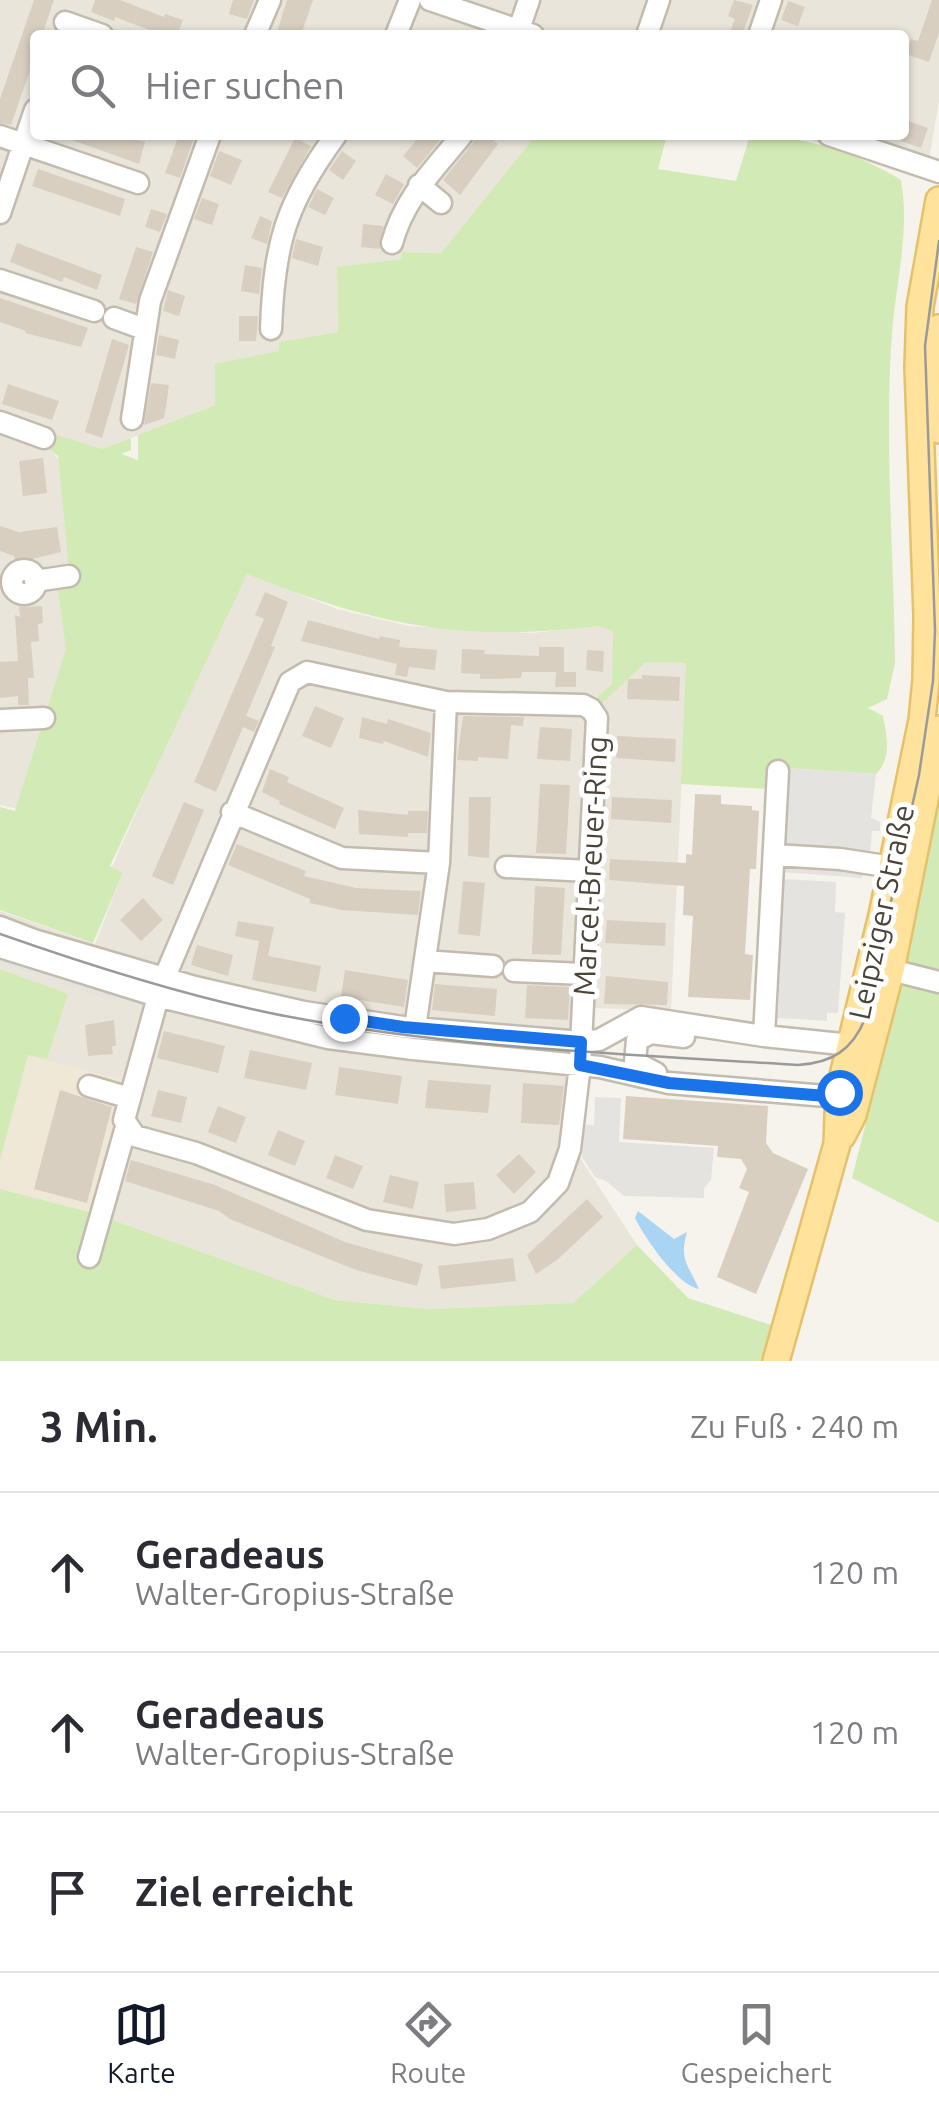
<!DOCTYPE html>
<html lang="de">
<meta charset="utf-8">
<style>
body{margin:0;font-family:Ubuntu,sans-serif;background:#f2f2f3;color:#2b2b33}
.stop{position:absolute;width:30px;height:30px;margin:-22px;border:8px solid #1a73e8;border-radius:50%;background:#fff}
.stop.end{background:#1a73e8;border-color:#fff;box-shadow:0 2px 10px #0008}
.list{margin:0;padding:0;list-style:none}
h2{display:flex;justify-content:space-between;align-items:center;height:130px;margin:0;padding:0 40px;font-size:42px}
h2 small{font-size:32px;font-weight:400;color:#7c7c81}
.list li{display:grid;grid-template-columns:65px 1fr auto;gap:30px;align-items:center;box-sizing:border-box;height:160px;padding:0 40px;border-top:2px solid #e1e1e2}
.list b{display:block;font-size:38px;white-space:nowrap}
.list p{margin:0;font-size:32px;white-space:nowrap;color:#7c7c81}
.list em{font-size:32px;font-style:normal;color:#7c7c81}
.icon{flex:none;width:55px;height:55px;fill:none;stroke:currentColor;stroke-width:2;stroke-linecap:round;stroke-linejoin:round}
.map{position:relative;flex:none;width:939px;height:1361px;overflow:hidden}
.search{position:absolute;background:#fff;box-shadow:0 2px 8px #0004;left:30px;right:30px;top:30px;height:110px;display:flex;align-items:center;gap:25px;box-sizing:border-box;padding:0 35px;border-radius:10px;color:#7c7c81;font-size:38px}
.sheet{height:610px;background:#fff}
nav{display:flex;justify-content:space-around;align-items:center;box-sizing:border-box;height:140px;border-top:2px solid #e1e1e2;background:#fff;font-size:28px;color:#7c7c81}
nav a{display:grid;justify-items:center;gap:5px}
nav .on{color:#111827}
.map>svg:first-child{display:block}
</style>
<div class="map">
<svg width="939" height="1361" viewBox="0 0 939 1361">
<rect width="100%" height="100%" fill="#f6f3ec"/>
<path fill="#eae5da" d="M0,0h939v101l-13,76 -130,-42h108v-100h-869v100h501l-95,118 -38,-1 -2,7 -64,9 1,64 -58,10v9l-65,54 -115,45 -44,-13 -3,15 5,7 16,125 -7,65 -49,160 -18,-4z
M246,573l91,36 72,17 123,7 67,-7 15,5 -2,53 -19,18 53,-41 41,2 -16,348 -77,-3 -14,150 57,87 -64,58 -143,6 -95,-9 -228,-82 -107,-29v-29l28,-105 40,-60 -68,-26v-58l95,33 27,-69 -11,-6 97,-219z"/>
<path fill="#efe8d6" d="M28,1055l103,27 -35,132 -96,-25v-29z"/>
<path fill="#d2eab5" d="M536,135h131l-9,34 78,12 14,-46c51,0 107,18 151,45 9,53 -5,101 -9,153 -8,109 2,220 3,330l-8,36 -19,9 15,8c4,21 9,42 -7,58l-103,-7 -3,22 -89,-5 5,-121 -40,-1 -49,46 -5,-6 20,-18 1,-53 -14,-5c-139,17 -223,-1 -352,-52l-137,292 13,7 -30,70 -93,-33v-103l15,4 51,-162 -9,-67 13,-3 -12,-123 -9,-8 5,-14 48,15 29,-11v12l-10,4 17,6v-25l77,-30v-41l64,-13v-9l59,-10 -1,-65 64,-8 1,-7 39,1z
M939,797v426l-87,-45 57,-225z
M0,969l68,25 -21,65 -19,-4 -28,105z
M0,1189l96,25 239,86 94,9 144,-6 64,-58 51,53 86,28 -12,35h-762z"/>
<path fill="#e5e3e0" d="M784,768l92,6 -5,44 9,4v9h-8l-2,24 -8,23 -81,-6z
M783,879l53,3 -1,30 10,1 -7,100h-11v8l-49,-3z
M0,951l119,41 -3,10 -116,-40z
M595,1097l26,1 -2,44 95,6 -3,32 -7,8v10l-80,-2 -18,-15 -11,-4 -13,-20 3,-32h9z"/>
<path fill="#a9d4f2" d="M638,1211l36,28 13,-7c-8,28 1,32 12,57 -22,-4 -54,-51 -64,-71z"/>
<path fill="#d8cfc1" d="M34,0h20l-12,35h-7v21l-24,69 -11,-2v-24z
M95,0h25l44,17 1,-3 18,6 -6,15h-14l-48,-18 -1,4 -23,-9z
M233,0h21l-7,19 -18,-5z
M287,0h26l-12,35h-25z
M734,0l19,5 -11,30h-13l6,-16 -7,-3z
M932,0h7v33l-10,29 -23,-8 5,-15 7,2z
M788,1l17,6 -7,19 -17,-6z
M908,121l20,7 -7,20 -20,-7z
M58,135h60l27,7 -6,22z
M179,135h16l-15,43 -15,-5z
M421,135h23l-27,33 -14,-12z
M479,135h8l11,9 -38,51 -17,-15z
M295,138l16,8 -29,52 -14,-6z
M219,151l23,9 -11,25 -21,-9z
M342,151l14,10 -13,19 -14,-10z
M38,169l87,30 -5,17 -88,-30z
M386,174l18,10 -11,20 -18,-9z
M317,189l17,9 -9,17 -17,-8z
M202,198l17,6 -7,21 -18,-6z
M151,209l16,5 -7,18 -15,-5z
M260,216l12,5 -5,23 -16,-6z
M363,224l20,2 -3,23 -19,-2z
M296,239l27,8 -5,19 -26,-8z
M17,243l85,32 -5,15 -33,-13 -2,5 -52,-20z
M136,247l17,5 -17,52 -17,-5z
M245,265l17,3 -3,26 -18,-3z
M168,290l17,6 -6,20 -16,-5z
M0,298l88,30 -7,19 -56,-14 1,-2 -26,-9z
M239,316h19l-2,25h-17z
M159,335l20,5 -4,19 -19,-4z
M112,339l17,6 -27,93 -17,-6z
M151,383l18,2 -3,22 -2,11 -20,7z
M8,384l51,17 -7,19 -50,-16z
M43,458l4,35 -24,3 -4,-35z
M0,526l19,6 38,-5 4,25 -45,11 -2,-7 -14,-5z
M265,592l23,10 -17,44 4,1 -29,69 13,5 -5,11 -11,-5 -27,65 -22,-10 70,-163 -9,-4z
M42,606l1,17 -5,1 1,17 -8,1 3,36h-6l1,27h-11v-9l-18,2v-36l18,-1 -3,-46 5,2 -1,-10z
M308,620l71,19 1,-3 20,4 -1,7 38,3 -2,20 -26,-3 -2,10 -12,-2 2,-11 -96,-23z
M539,647h25v25h12v15h-21l1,-15h-34l-1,6 -25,1h-16v-5l-19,-1 1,-24 23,1 -1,4 55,2z
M587,650l17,1 -1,21 -17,-2z
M642,675l38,2 -1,24 -52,-2 1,-20h14z
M315,706l29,12 -13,30 -29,-12z
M463,716l61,1 -1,9 -12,-1 -3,34 -30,-2v4l-21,-1z
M362,717l25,7 1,-5 43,14 -3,24 -44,-16 -1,3 -24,-6z
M540,727l32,2 -2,32 -33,-2z
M617,736l59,3 -1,23 -59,-4z
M270,769l19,8 -2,5 57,26 -9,21 -56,-25 1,-3 -18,-9z
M540,784l30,1 -4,69 -30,-1z
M695,794l26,1v9l31,2v4l7,1 -3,58h-6l-5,85 8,1 -3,45 -62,-3 5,-81 -10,-1 1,-29 -75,-6 1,-21 76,4v-9l6,1z
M469,797h22l-2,61 -21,-2z
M612,797l60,3 -1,23 -60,-4z
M184,802l20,8 -31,75 -21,-9z
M358,810l50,5v-4h20l-1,22h-19v4l-49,-3z
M237,844l69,27 -2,5 52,12 65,3 -3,24 -76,-5 -32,-7v-4l-82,-34z
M463,881l22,2 -5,53 -22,-2z
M535,886l30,2 -4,67 -29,-1z
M143,898l20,22 -22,21 -21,-21z
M607,920l59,3 -1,23 -60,-3z
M238,921l36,6 -6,29 53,10 -5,26 -64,-12 7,-39 -24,-5z
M197,945l36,10 -5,21 -37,-11z
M345,970l63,10 -4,27 -63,-10z
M606,976l62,6 -1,23 -63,-1z
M435,984l62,5 -2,27 -63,-6z
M527,985l43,2 -2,33 -43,-2z
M114,1020l2,26h-4l1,8 -25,2 -3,-31z
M164,1031l61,15 -7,27 -61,-15z
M250,1050l62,13 -6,27 -62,-12z
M339,1067l63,9 -4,28 -63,-9z
M428,1080l63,5 -3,28 -63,-5z
M523,1083l41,3 -5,39 -38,-2z
M60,1090l52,17 -25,96 -53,-14z
M158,1090l29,7 -6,26 -30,-7z
M626,1096l142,10 -2,37 7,10 35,16 -52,125 -39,-17 32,-85 -10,-4 8,-19 -6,-10 -24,-2 1,-11 -95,-7z
M218,1106l28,11 -10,26 -28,-11z
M278,1130l27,11 -10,25 -27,-11z
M519,1154l17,18 -22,22 -18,-19z
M335,1155l28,11 -10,23 -27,-11z
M131,1160l84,25 130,57 78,22 -6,22 -61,-16 -126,-51 -11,-8 -94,-30z
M390,1175l29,7 -6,27 -30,-7z
M474,1182l2,27 -30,3 -2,-28z
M587,1199l16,18 -46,43 -21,14 -9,-19z
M513,1258l3,23 -75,8 -3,-23z"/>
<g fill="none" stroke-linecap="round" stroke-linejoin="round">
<g stroke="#c2bbae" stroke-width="25">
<path id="minor" d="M430,0l103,35
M65,22l37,13
M255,35l15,-35
M396,35l14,-35
M517,35l12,-35
M647,35l12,-35
M759,35l12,-35
M829,135l110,37
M0,136l138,47
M419,185l22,18
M0,213l35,-103
M392,243c12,-45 42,-73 70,-108
M0,280l94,31
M114,318l30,11
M271,329c3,-84 14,-125 65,-194
M132,419l18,-118 60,-166
M0,422l44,16
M12 582a12 12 0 1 1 24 0a12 12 0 1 1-24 0Z
M35,581l34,-5
M307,672l139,30 137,3 8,4 6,9 -17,347 -10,84 -12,34 -28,29 -42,17 -34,5 -87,-14 -171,-67 -61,-17 -11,-16 37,-134 129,-304z
M0,720l44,-2
M232,812l110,46 97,5
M775,855l65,4 52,8
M506,867l83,4
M0,927l34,13 161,47 109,25 99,15 178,15 18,-2 42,-23 123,19 87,9 7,8
M0,947l157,49 171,42 85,11 187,18 69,16 157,13 24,-8
M425,961l68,5
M891,970l48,12
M514,971l70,3
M415,1028l24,-165 7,-161
M764,1036l14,-265
M656,1073l-21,-11 2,-22 14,-7 33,4
M89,1086l41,12
M89,1257l37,-130"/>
</g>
<g stroke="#e6c16a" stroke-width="30">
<path id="major" d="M939,328v102
M842,1136l11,-21 38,-145 48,-241
M776,1361l61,-217 2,-52 43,-177 40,-195 4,-40 1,-64 -9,-249 2,-60 19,-107"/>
</g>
<use href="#minor" stroke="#fff" stroke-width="20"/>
<use href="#major" stroke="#ffe39c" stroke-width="25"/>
<path stroke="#9a9a9a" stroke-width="2.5" d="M0,934c88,31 178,60 270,79 173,35 352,41 528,52 34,-2 54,-15 67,-46l54,-244 14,-94 2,-51 -10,-284 14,-105"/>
</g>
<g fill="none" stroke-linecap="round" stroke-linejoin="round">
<path stroke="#1a73e8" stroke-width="12" d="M344,1018l59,9 178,15 -1,23 89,18 157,13 13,-4"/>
</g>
<g text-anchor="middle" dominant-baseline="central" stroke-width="10" stroke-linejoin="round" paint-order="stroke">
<g font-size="30" fill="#4b4439" stroke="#fff">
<text transform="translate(590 866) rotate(-87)">Marcel-Breuer-Ring</text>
<text transform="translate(881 912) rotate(-78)">Leipziger Straße</text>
</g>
</g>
</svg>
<div class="stop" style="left:839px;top:1092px"></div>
<div class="stop end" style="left:344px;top:1018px"></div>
<div class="search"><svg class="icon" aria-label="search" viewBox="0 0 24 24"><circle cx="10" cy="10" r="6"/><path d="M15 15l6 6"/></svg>Hier suchen</div>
</div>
<section class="sheet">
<h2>3 Min.<small>Zu Fuß · 240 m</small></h2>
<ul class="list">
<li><svg class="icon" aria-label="ahead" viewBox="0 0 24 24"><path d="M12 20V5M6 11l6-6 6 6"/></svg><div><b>Geradeaus</b><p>Walter-Gropius-Straße</p></div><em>120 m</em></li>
<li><svg class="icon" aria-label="ahead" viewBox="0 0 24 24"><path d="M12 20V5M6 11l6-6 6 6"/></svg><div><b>Geradeaus</b><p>Walter-Gropius-Straße</p></div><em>120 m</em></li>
<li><svg class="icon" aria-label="arrive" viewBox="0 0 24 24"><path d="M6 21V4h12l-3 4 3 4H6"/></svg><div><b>Ziel erreicht</b></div></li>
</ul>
</section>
<nav>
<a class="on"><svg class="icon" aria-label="map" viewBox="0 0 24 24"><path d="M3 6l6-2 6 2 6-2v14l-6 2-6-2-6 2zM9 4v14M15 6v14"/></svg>Karte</a>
<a><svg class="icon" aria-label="directions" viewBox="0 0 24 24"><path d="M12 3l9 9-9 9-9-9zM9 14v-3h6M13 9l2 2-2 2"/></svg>Route</a>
<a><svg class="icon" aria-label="saved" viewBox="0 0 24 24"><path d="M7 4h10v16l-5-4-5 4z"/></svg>Gespeichert</a>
</nav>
